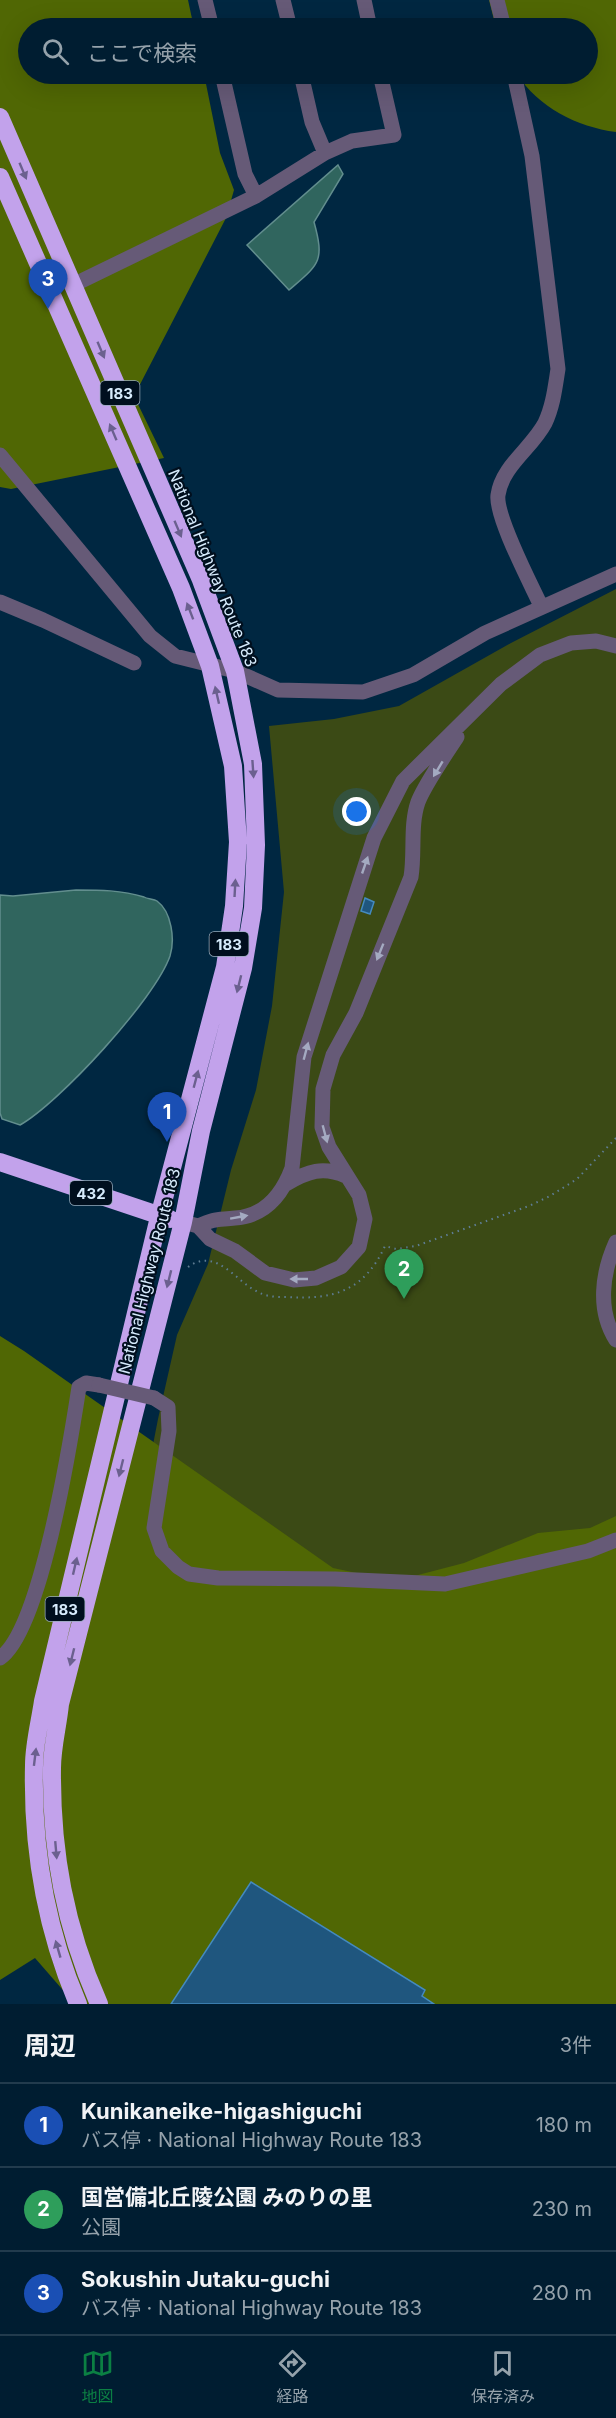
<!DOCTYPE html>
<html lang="ja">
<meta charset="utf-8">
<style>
body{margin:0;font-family:Inter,"Noto Sans JP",sans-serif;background:#0a2639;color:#f1f3f6}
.you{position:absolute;left:357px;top:812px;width:21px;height:21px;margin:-15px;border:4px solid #fff;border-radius:50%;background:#1a73e8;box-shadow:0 0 0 9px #1a73e833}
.badge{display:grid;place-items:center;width:39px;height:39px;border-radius:50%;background:#0b8043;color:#fff;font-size:20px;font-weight:700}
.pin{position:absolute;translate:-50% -50px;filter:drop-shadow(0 2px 3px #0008)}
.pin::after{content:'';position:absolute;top:32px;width:21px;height:18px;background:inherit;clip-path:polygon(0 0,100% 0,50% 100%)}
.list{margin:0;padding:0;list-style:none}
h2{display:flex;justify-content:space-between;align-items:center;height:78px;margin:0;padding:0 24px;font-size:26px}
h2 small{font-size:20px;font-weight:400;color:#95a2ab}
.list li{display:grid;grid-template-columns:39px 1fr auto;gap:18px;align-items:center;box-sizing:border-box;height:84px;padding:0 24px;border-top:2px solid #223b4d}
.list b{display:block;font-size:22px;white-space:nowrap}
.list p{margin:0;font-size:20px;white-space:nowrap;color:#95a2ab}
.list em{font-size:20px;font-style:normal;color:#95a2ab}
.icon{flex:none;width:33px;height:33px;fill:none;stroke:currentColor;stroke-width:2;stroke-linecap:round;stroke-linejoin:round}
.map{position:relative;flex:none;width:616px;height:2004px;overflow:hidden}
.search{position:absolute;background:#001d31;box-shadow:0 6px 24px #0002;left:18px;right:18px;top:18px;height:66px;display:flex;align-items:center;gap:15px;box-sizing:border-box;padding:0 21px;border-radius:33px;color:#95a2ab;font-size:22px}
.sheet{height:330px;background:#001d31}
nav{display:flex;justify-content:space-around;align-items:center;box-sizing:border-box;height:84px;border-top:2px solid #223b4d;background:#001d31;font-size:16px;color:#95a2ab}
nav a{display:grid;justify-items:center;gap:3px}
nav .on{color:#0b8043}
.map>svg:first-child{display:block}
</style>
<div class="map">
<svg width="616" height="2004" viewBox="0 0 616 2004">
<rect width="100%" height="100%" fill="#002741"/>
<path fill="#3b4a15" d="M616,589v1415l-493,-405 35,-180 19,-84 31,-71 23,-94 25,-80 16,-84 12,-114 -15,-166 65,-7 65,-13 112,-63z"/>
<path fill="#506704" d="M0,0h188l6,28h-166v46h176l16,79 14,37 -8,28 -92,178 30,62 -153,31 -11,-2z
M489,0h127v132c-39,-5 -78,-25 -99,-58h71v-46h-92z
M0,1336l24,15 309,217 62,13 69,-18 74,-30 52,-5 26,-12v488h-541l-40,-46 -35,22z"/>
<path fill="#30655e" stroke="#628e8e" stroke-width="1.5" d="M338,165l5,9 -29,48c11,40 5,42 -25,68l-42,-45z
M76,890c24,0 45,0 68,7 3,2 10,2 13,4 15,11 18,39 13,55 -15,43 -111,147 -150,169l-18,-6 -2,-6v-218l13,1z"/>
<path fill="#1f567e" stroke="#448abf" stroke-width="1.5" d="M365,898l9,4 -4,12 -9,-3z
M251,1882l174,108 -3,6 12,8h-263z"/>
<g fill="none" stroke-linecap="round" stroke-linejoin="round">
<path stroke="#5e7d93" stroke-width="2" stroke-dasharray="1.5 4.5" stroke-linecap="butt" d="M188,1267c29,-21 48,16 72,26 8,4 18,4 27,4 47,3 77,-6 98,-51l11,3 20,-3 113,-40 21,-10 27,-17 39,-41"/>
<path stroke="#665a77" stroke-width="15" d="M205,0l7,28
M283,0l7,28
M364,0l6,28
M497,0l7,28
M222,74l23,100 11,22
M301,74l11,48 13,31
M514,74l18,82 26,213c-3,19 -5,37 -13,54 -13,25 -43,43 -47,72 -3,21 33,89 43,111
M73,285l183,-89 69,-43 27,-12 42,-6 -14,-61
M0,455l150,181 25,20 60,15 43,19 85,2 50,-17 72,-42 131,-59
M0,602l43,18 91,43
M286,1184c22,-13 37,-18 60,-8
M183,1222l15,4c18,-8 18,-6 37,-8 30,-2 47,-23 57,-50l12,-111 70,-219 29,-57 98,-97 39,-29 31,-12 25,-2 20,5
M198,1226l12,13 25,12 30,22 29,7 22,-2 25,-11 18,-20 6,-28 -6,-24 -30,-48 -7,-20 1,-38 10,-34 23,-42 55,-136c4,-25 -1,-52 7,-75 7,-18 28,-48 39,-65
M616,1242c-14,31 -19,68 0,98
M154,1398l14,9 1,24 -15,97 8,23 16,16 11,7 29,4 117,1 110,5 143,-33 28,-11
M0,1658c41,-28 71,-219 79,-271l7,-4 13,2"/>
<path stroke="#c2a2eb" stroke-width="18" d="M0,117l201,463 34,91 18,93 3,81 -3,63 -10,60 -42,163 -18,91 -123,482c-2,21 -8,43 -8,64 -1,84 13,159 47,236
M0,177l181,411 29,78 23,100 5,76 -4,64 -9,61 -66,250 -116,484c-3,21 -9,43 -9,64 -2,82 12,164 44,239
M0,1162l170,57"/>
<path stroke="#665a77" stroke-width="15" d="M99,1385l55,13"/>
</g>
<defs><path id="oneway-solid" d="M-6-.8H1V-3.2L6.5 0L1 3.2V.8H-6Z" transform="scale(1.5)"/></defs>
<g fill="#6b608f">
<use href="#oneway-solid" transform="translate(23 171) rotate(67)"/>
<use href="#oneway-solid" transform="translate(101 350) rotate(67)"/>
<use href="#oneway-solid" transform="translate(113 432) rotate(-113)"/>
<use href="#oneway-solid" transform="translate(178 529) rotate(67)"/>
<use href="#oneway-solid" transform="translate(190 611) rotate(-111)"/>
<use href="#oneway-solid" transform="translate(217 695) rotate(-103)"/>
<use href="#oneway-solid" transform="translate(253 769) rotate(86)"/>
<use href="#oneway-solid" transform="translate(235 888) rotate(-87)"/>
<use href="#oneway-solid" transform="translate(239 984) rotate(104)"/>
<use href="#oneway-solid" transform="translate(196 1079) rotate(-75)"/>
<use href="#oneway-solid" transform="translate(169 1279) rotate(104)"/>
<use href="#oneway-solid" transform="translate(121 1468) rotate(104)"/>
<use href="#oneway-solid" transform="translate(75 1566) rotate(-77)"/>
<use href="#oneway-solid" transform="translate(72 1657) rotate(104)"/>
<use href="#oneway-solid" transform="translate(35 1757) rotate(-83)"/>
<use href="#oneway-solid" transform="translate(56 1850) rotate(85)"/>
<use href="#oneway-solid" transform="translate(58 1949) rotate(-106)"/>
</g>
<g fill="#a4aac1">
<use href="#oneway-solid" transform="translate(438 769) rotate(121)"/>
<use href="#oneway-solid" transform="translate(365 865) rotate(-71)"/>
<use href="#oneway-solid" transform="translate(380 952) rotate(112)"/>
<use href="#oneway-solid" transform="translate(306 1051) rotate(-75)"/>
<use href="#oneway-solid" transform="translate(325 1134) rotate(75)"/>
<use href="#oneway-solid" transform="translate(239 1217) rotate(-10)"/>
<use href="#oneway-solid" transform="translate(299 1279) rotate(-180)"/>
</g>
<g text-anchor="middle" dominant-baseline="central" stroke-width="4.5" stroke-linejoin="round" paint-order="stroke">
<g fill="#000f1e" stroke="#96aaba" stroke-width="1.5">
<rect x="100.5" y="381" width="39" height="24" rx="4.5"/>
<rect x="209.5" y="932" width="39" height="24" rx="4.5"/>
<rect x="70" y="1181" width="42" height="24" rx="4.5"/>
<rect x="45.5" y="1597" width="39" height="24" rx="4.5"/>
</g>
<g font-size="15" font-weight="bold" fill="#d7ecfd">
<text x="120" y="393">183</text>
<text x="229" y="944">183</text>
<text x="91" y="1193">432</text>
<text x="65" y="1609">183</text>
</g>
<g font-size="16" fill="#d7ecfd" stroke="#000f1e">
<text transform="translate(213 568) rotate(68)">National Highway Route 183</text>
<text transform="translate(149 1271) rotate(-76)">National Highway Route 183</text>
</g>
</g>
</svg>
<div class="you"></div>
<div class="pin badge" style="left:167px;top:1142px;background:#1a4fb4">1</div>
<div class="pin badge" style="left:404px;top:1299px;background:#2e9e5b">2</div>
<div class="pin badge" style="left:48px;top:309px;background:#1a4fb4">3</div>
<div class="search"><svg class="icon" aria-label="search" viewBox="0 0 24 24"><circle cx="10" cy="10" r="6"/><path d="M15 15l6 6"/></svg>ここで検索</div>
</div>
<section class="sheet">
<h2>周辺<small>3件</small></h2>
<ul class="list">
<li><span class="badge" style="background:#1a4fb4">1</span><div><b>Kunikaneike-higashiguchi</b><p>バス停 · National Highway Route 183</p></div><em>180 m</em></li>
<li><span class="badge" style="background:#2e9e5b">2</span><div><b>国営備北丘陵公園 みのりの里</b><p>公園</p></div><em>230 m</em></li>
<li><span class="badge" style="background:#1a4fb4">3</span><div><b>Sokushin Jutaku-guchi</b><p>バス停 · National Highway Route 183</p></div><em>280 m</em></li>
</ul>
</section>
<nav>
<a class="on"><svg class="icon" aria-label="map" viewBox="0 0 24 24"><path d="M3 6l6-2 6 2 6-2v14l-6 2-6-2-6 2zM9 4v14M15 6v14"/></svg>地図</a>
<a><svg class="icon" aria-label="directions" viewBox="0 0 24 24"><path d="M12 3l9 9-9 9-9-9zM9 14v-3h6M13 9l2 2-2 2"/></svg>経路</a>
<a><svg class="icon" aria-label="saved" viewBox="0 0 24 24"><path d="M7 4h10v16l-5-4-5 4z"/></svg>保存済み</a>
</nav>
